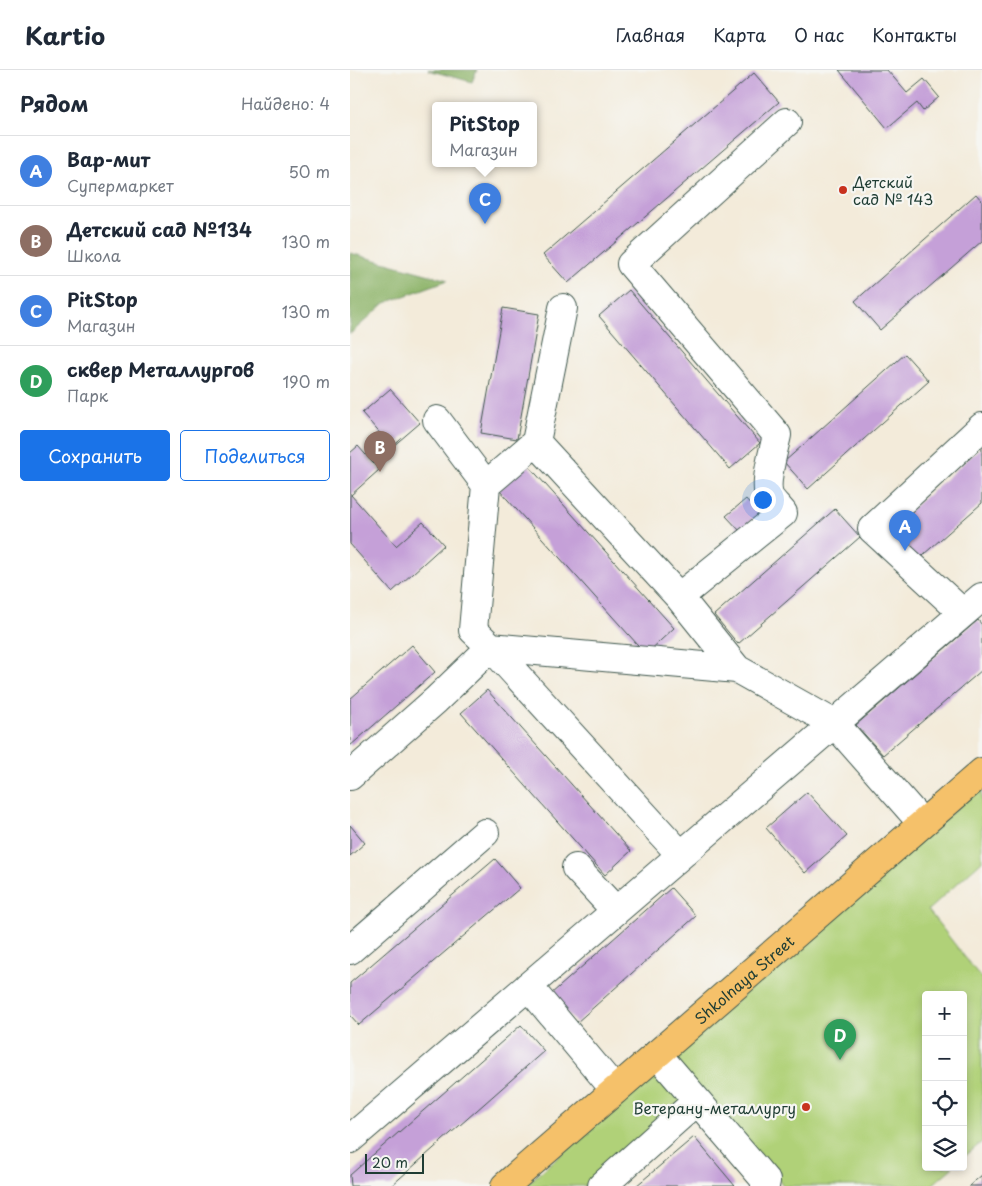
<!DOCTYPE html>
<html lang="ru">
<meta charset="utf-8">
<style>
body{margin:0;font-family:"Playpen Sans",sans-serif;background:#f2f2f3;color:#1f2937}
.controls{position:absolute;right:15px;bottom:15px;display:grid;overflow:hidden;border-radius:5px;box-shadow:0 2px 8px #0003}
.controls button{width:45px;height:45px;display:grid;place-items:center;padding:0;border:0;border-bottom:1px solid #e0e1e3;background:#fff;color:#1f2937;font:25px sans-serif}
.scale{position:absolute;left:15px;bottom:12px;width:59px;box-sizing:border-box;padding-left:5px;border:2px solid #1f3d34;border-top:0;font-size:14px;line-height:18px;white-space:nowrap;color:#1f3d34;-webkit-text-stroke:4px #f6f6f2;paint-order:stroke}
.you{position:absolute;left:412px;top:429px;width:18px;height:18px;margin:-12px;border:4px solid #fff;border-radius:50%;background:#1a73e8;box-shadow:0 0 0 8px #1a73e833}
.badge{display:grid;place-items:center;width:32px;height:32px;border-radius:50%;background:#1a73e8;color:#fff;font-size:16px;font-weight:700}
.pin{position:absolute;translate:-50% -41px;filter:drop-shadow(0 1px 2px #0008)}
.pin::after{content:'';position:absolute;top:26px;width:18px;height:15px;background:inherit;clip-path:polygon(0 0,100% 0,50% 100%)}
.popup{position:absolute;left:82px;top:32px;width:105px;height:65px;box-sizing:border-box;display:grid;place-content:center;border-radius:5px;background:#fff;filter:drop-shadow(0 1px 4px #0005);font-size:16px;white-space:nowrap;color:#747a83}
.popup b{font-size:19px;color:#1f2937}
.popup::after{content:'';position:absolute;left:50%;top:100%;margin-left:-10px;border:10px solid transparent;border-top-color:#fff}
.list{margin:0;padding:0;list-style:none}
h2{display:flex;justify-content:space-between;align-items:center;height:65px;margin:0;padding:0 20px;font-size:21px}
h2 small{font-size:16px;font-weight:400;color:#747a83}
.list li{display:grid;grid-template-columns:32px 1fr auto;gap:15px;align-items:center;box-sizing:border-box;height:70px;padding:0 20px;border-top:1px solid #e0e1e3}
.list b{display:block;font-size:19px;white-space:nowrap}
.list p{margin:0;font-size:16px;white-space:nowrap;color:#747a83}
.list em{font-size:16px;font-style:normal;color:#747a83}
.actions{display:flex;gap:10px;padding:15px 20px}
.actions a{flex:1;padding:11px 0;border:1px solid #1a73e8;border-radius:5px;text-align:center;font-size:18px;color:#1a73e8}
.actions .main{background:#1a73e8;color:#fff}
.icon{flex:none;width:28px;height:28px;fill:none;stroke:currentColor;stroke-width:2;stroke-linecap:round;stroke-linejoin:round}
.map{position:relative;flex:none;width:632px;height:1116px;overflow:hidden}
header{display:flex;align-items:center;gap:30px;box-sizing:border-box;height:70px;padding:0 25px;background:#fff;border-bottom:1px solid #e0e1e3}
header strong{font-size:24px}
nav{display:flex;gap:28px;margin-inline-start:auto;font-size:18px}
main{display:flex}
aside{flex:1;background:#fff}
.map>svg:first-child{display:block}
</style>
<header>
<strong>Kartio</strong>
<nav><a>Главная</a><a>Карта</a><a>О нас</a><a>Контакты</a></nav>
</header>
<main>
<aside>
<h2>Рядом<small>Найдено: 4</small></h2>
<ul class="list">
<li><span class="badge" style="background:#3f7fe0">A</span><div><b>Вар-мит</b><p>Супермаркет</p></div><em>50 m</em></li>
<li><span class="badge" style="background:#8d6e63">B</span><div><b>Детский сад №134</b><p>Школа</p></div><em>130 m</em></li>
<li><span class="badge" style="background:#3f7fe0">C</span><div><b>PitStop</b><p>Магазин</p></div><em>130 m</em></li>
<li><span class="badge" style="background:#2e9e5b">D</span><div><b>сквер Металлургов</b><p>Парк</p></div><em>190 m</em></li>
</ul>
<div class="actions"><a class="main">Сохранить</a><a>Поделиться</a></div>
</aside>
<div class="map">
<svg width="632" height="1116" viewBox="0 0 632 1116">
<rect width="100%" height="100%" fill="#f6f6f2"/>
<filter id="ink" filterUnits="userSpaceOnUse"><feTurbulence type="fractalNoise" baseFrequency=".02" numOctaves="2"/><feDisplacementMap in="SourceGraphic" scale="10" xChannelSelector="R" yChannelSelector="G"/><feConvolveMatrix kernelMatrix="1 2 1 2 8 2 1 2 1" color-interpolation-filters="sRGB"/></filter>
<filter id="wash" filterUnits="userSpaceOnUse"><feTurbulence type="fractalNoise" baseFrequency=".0096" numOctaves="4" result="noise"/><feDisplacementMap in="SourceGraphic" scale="20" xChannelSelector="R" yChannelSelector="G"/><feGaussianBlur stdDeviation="1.12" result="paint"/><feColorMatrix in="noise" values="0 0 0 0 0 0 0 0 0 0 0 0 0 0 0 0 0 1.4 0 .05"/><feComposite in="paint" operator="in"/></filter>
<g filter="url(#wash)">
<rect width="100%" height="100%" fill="#f3ebda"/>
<path fill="#b0d178" stroke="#688756" d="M632,716v75l-54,49 54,69v163l-19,16v-163h-37v172h27l-22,19h-147l-78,-83 -101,83h-80z"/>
<path fill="#8cb368" stroke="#56784e" d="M78,0h49l-5,12z
M0,183l98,27 -63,23 -35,31z"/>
<g id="blocks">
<path fill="#c5a0d8" d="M489,0h48l20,23 17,-14 15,18 -16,14 -6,-8 -30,25z
M404,3l25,29 -211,181 -25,-28z
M626,124l6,7v40l-102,89 -25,-29z
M279,220l131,153 -30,26 -131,-153z
M153,238l36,6 -22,125 -36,-6z
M555,284l24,27 -121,108 -24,-27z
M40,319l30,34 -28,24 -30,-34z
M8,376l21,24 -28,25 45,51 27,-24 21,23 -52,47 -42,-48v-91z
M632,377v56l-67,59 -28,-31z
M178,395l146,163 -28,26 -147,-164z
M396,429l13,15 -19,17 -14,-15z
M485,439l25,28 -122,107 -24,-29z
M628,550l4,5v45l-99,85 -27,-30z
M62,575l23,27 -85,74v-47z
M137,620l144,161 -26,24 -144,-162z
M457,722l40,44 -42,37 -39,-45z
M0,755l15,18 -15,13z
M145,789l25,29 -161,137 -9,-10v-32z
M321,818l25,28 -120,107 -25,-29z
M171,955l23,26 -153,135h-40l-1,-11z
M344,1067l41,49h-99z
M632,1105v11h-13z"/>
</g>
</g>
<g filter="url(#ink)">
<use href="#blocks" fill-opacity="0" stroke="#3f574d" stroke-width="1"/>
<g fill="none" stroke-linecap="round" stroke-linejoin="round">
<g stroke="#3f574d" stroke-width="30">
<path id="minor" d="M213,238l-27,134 -50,43 -13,145 18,17 246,22
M87,350l49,65
M186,372l143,155 58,72 98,55 87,99
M329,527l104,-84c-4,-5 -9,-10 -13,-15 -7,-14 4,-48 7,-63l-146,-171 156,-142
M613,543l-91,-84 110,-102
M0,706l86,-76 55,-53 190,208
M226,798l40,43
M0,880l135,-117
M178,916l87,104
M307,984l109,127 -1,5
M0,1069l632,-542
M252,1116l95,-85"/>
</g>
<g stroke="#3f574d" stroke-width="30">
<g id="major">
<path id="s1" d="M155,1116l477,-414"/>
</g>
</g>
<use href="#minor" stroke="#fff" stroke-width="28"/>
<use href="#major" stroke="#f5c16b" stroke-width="28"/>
</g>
</g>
<g fill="#c8321e" stroke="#f6f6f2" stroke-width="2">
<circle cx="493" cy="120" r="5"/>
<circle cx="456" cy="1037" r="5"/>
</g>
<g text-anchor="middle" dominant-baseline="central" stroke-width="4.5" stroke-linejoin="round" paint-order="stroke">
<g font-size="15" fill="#1f3d34" stroke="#f6f6f2" text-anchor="start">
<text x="503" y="111">Детский<tspan x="503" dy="17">сад № 143</tspan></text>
<text x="446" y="1037" text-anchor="end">Ветерану-металлургу</text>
</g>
<g font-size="15" fill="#1f3d34" stroke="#f6f6f2">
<text stroke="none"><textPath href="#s1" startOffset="316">Shkolnaya Street</textPath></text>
</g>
</g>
</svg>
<div class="controls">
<button>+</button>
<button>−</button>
<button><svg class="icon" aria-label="locate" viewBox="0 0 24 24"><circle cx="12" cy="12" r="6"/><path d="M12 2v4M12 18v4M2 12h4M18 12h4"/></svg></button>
<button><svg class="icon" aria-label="layers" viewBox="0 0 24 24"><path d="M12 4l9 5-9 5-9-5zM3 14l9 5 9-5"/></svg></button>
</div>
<div class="scale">20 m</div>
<div class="you"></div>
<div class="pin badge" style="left:555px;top:481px;background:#3f7fe0">A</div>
<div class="pin badge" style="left:30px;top:402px;background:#8d6e63">B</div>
<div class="pin badge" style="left:135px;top:154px;background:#3f7fe0">C</div>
<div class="popup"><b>PitStop</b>Магазин</div>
<div class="pin badge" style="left:490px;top:990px;background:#2e9e5b">D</div>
</div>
</main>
